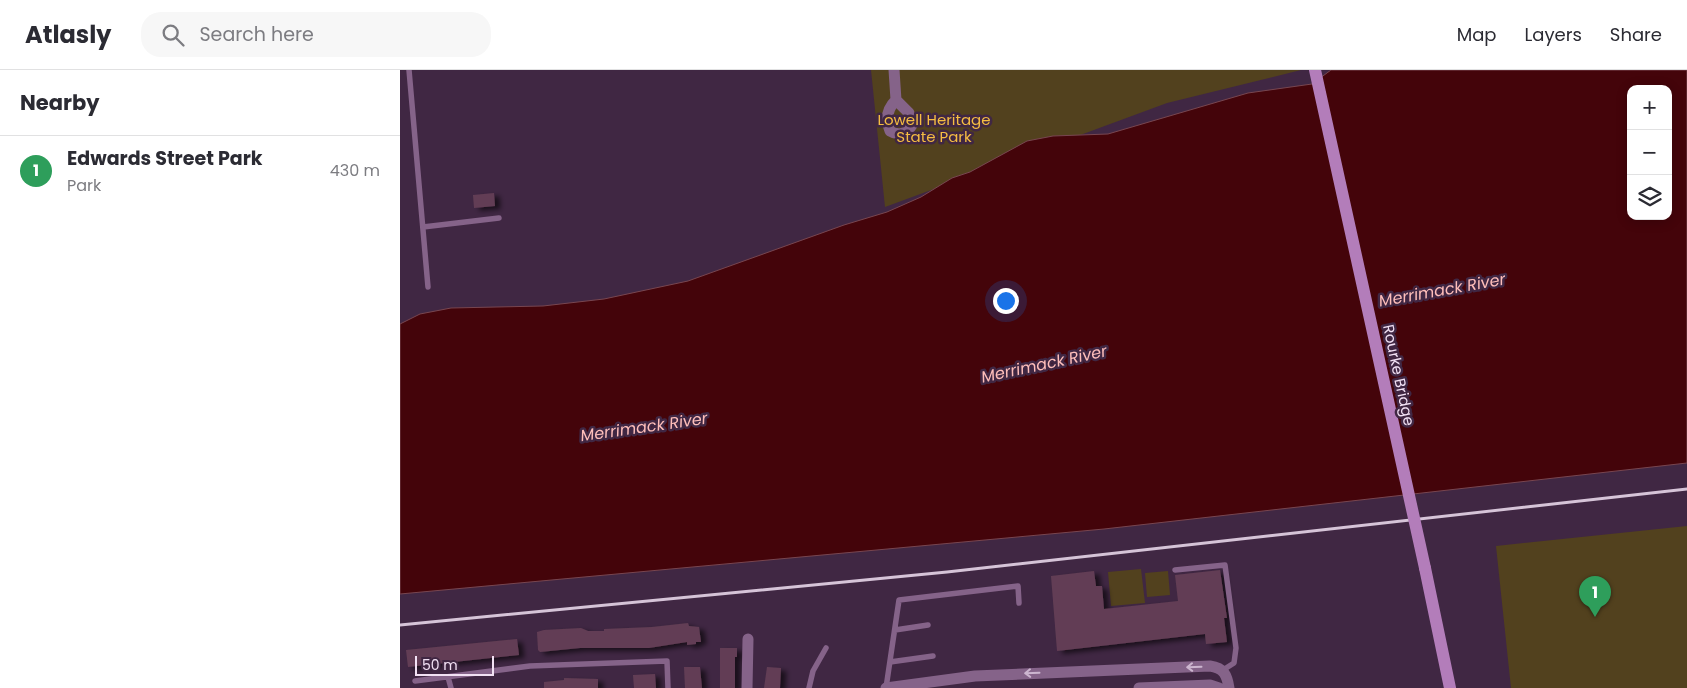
<!DOCTYPE html>
<meta charset="utf-8">
<style>
body{margin:0;font-family:Poppins,sans-serif;background:#f7f7f7;color:#2b2b33}
.controls{position:absolute;right:15px;top:15px;display:grid;overflow:hidden;border-radius:10px;box-shadow:0 2px 12px #0003}
.controls button{width:45px;height:45px;display:grid;place-items:center;padding:0;border:0;border-bottom:1px solid #e1e1e2;background:#fff;color:#2b2b33;font:25px sans-serif}
.scale{position:absolute;left:15px;bottom:12px;width:79px;box-sizing:border-box;padding-left:5px;border:2px solid #f2e1f4;border-top:0;font-size:14px;line-height:18px;white-space:nowrap;color:#f2e1f4;-webkit-text-stroke:4px #402743;paint-order:stroke}
.you{position:absolute;left:605px;top:230px;width:18px;height:18px;margin:-12px;border:4px solid #fff;border-radius:50%;background:#1a73e8;box-shadow:0 0 0 8px #1a73e833}
.badge{display:grid;place-items:center;width:32px;height:32px;border-radius:50%;background:#0b8043;color:#fff;font-size:16px;font-weight:700}
.pin{position:absolute;translate:-50% -41px;filter:drop-shadow(0 1px 2px #0008)}
.pin::after{content:'';position:absolute;top:26px;width:18px;height:15px;background:inherit;clip-path:polygon(0 0,100% 0,50% 100%)}
.list{margin:0;padding:0;list-style:none}
h2{display:flex;justify-content:space-between;align-items:center;height:65px;margin:0;padding:0 20px;font-size:21px}
h2 small{font-size:16px;font-weight:400;color:#7c7c81}
.list li{display:grid;grid-template-columns:32px 1fr auto;gap:15px;align-items:center;box-sizing:border-box;height:70px;padding:0 20px;border-top:1px solid #e1e1e2}
.list b{display:block;font-size:19px;white-space:nowrap}
.list p{margin:0;font-size:16px;white-space:nowrap;color:#7c7c81}
.list em{font-size:16px;font-style:normal;color:#7c7c81}
.icon{flex:none;width:28px;height:28px;fill:none;stroke:currentColor;stroke-width:2;stroke-linecap:round;stroke-linejoin:round}
.map{position:relative;flex:none;width:1287px;height:618px;overflow:hidden}
header{display:flex;align-items:center;gap:30px;box-sizing:border-box;height:70px;padding:0 25px;background:#fff;border-bottom:1px solid #e1e1e2}
header strong{font-size:24px}
nav{display:flex;gap:28px;margin-inline-start:auto;font-size:18px}
.search{width:350px;height:45px;background:#f7f7f7;display:flex;align-items:center;gap:12px;box-sizing:border-box;padding:0 18px;border-radius:20px;color:#7c7c81;font-size:19px}
main{display:flex}
aside{flex:1;background:#fff}
.map>svg:first-child{display:block}
</style>
<header>
<strong>Atlasly</strong>
<div class="search"><svg class="icon" aria-label="search" viewBox="0 0 24 24"><circle cx="10" cy="10" r="6"/><path d="M15 15l6 6"/></svg>Search here</div>
<nav><a>Map</a><a>Layers</a><a>Share</a></nav>
</header>
<main>
<aside>
<h2>Nearby<small></small></h2>
<ul class="list">
<li><span class="badge" style="background:#2e9e5b">1</span><div><b>Edwards Street Park</b><p>Park</p></div><em>430 m</em></li>
</ul>
</aside>
<div class="map">
<svg width="1287" height="618" viewBox="0 0 1287 618">
<defs>
<filter id="shadow"><feDropShadow dx="5.5" dy="3" stdDeviation="2.5" flood-color="#0009"/></filter>
</defs>
<rect width="100%" height="100%" fill="#402743"/>
<path fill="#52411e" d="M471,0h430l-134,33 -282,104z
M1287,456v162h-176l-15,-142z
M741,499l4,34 -34,3 -3,-34z
M768,501l2,24 -23,2 -2,-24z"/>
<path fill="#44040a" stroke="#784650" fill-rule="evenodd" d="M931,0h356v393l-583,66 -704,65v-270l20,-10 31,-6 92,-2 61,-7 84,-18 156,-56 43,-13 34,-15 31,-19 18,-6 57,-31 26,-5 55,-2 140,-41 64,-9zM1231,19h37v127h-37z"/>
<path fill="#623e54" filter="url(#shadow)" d="M94,123l1,13 -21,2 -1,-13z
M820,500l7,48h-3l3,24 -21,2 -1,-10 -148,17 -6,-75 43,-5 2,15h6l2,23 74,-8 -3,-26z
M288,553l1,3 10,1 2,15h-5v2l-9,1v-3l-38,6h-69l-40,4 -2,-2 -1,-18 7,-2 37,-2 7,3h16v-2l48,-2z
M117,569l2,16 -111,12 -2,-17z
M320,578h17v9h-2v31h-15z
M284,597h16l2,21h-17z
M367,597l14,1 -1,20h-16z
M255,604l1,14h-22l-1,-13z
M164,608l34,1v9h-54v-6l20,-2z"/>
<g fill="none" stroke-linecap="round" stroke-linejoin="round">
<path stroke="#856389" stroke-width="5.5" d="M9,0l19,217
M23,157l76,-9
M775,500l50,-5 11,83 -2,15 -11,7
M495,560l33,-5
M490,592l43,-6
M48,607l3,11
M15,611l115,-15 137,-5 1,27
M409,618l4,-17 13,-23
M486,618l13,-88 119,-14 1,17"/>
<path stroke="#856389" stroke-width="11" d="M494,0l2,30c-9,9 -11,19 -6,31 8,5 17,3 22,-6l-3,-12 -13,-13
M347,618l1,-49
M486,618l89,-12 235,-10c14,2 17,9 19,22
M739,618l71,-3 9,3"/>
<path stroke="#b37dba" stroke-width="12" d="M1025,498l25,120"/>
<path stroke="#d6c4d8" stroke-width="3" d="M0,555l547,-53 740,-83"/>
<path stroke="#b37dba" stroke-width="12" d="M915,0l110,498"/>
</g>
<defs><path id="oneway-shaft" d="M-6 0H5M1.5-3L5.5 0L1.5 3" fill="none" stroke-width="1.6" stroke-linecap="round" stroke-linejoin="round" transform="scale(1.25)"/></defs>
<g stroke="#ccb5cf">
<use href="#oneway-shaft" transform="translate(794 597) rotate(178)"/>
<use href="#oneway-shaft" transform="translate(632 603) rotate(178)"/>
</g>
<g text-anchor="middle" dominant-baseline="central" stroke-width="5" stroke-linejoin="round" paint-order="stroke">
<g font-size="15" fill="#f6bd42" stroke="#402743">
<text x="534" y="49">Lowell Heritage<tspan x="534" dy="17">State Park</tspan></text>
</g>
<g font-size="15" fill="#f2e1f4" stroke="#402743">
<text transform="translate(999 305) rotate(78)">Rourke Bridge</text>
</g>
<g font-size="16" font-style="italic" fill="#febeba" stroke="#402743">
<text transform="translate(1042 220) rotate(-10)">Merrimack River</text>
<text transform="translate(644 294) rotate(-12)">Merrimack River</text>
<text transform="translate(244 357) rotate(-8)">Merrimack River</text>
</g>
</g>
</svg>
<div class="controls">
<button>+</button>
<button>−</button>
<button><svg class="icon" aria-label="layers" viewBox="0 0 24 24"><path d="M12 4l9 5-9 5-9-5zM3 14l9 5 9-5"/></svg></button>
</div>
<div class="scale">50 m</div>
<div class="you"></div>
<div class="pin badge" style="left:1195px;top:547px;background:#2e9e5b">1</div>
</div>
</main>
